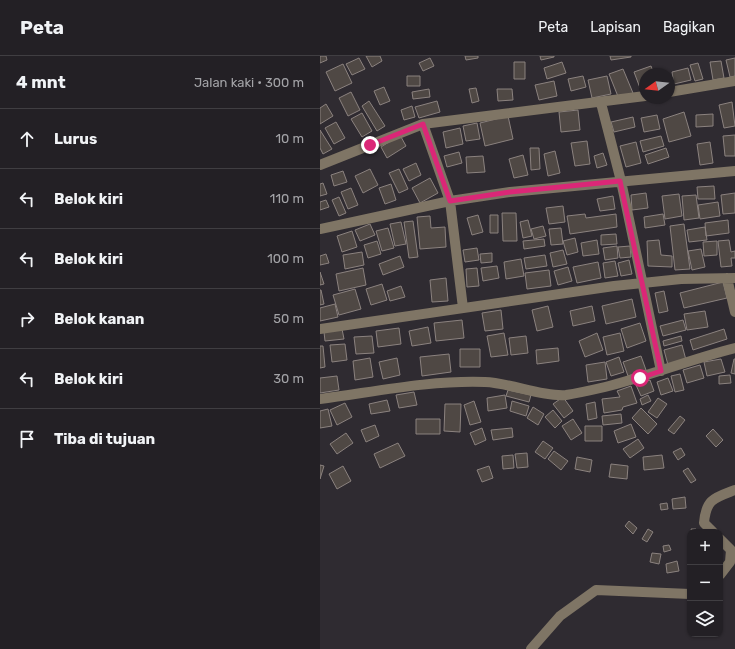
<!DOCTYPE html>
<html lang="id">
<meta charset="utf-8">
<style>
body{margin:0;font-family:Rubik,sans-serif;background:#2b282d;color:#f1f3f6}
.controls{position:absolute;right:12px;bottom:12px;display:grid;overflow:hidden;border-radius:8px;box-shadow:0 1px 3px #0004}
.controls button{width:36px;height:36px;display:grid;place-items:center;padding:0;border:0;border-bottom:1px solid #403e42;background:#232025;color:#f1f3f6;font:20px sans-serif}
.compass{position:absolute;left:319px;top:12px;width:36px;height:36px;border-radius:50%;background:#232025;box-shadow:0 1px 3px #0004;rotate:255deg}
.stop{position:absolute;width:12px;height:12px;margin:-9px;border:3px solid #db2777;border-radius:50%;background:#fff}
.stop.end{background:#db2777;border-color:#fff;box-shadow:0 1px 4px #0008}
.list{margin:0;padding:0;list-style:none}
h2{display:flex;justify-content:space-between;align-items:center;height:52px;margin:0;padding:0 16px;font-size:17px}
h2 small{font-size:13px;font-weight:400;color:#a3a3a7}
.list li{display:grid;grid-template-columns:26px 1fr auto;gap:12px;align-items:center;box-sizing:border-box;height:60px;padding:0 16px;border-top:1px solid #403e42}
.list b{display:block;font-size:15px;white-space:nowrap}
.list em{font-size:13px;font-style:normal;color:#a3a3a7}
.icon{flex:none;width:22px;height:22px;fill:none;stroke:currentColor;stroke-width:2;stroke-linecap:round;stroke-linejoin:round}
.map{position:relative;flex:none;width:415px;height:593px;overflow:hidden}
header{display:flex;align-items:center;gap:24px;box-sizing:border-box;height:56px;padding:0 20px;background:#232025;border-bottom:1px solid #403e42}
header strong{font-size:19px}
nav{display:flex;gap:22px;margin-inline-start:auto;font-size:14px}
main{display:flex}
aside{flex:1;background:#232025}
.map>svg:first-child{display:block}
</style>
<header>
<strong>Peta</strong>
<nav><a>Peta</a><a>Lapisan</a><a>Bagikan</a></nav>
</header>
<main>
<aside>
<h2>4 mnt<small>Jalan kaki · 300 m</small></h2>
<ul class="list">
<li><svg class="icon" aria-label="ahead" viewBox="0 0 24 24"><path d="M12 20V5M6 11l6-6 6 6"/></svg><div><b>Lurus</b></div><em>10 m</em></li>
<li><svg class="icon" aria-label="left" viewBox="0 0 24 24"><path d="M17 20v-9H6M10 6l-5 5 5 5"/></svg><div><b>Belok kiri</b></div><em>110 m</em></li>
<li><svg class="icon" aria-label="left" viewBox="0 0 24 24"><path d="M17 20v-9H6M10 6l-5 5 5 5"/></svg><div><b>Belok kiri</b></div><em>100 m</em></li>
<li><svg class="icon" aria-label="right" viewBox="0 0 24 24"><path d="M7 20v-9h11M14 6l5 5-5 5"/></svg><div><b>Belok kanan</b></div><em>50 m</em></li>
<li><svg class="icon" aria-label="left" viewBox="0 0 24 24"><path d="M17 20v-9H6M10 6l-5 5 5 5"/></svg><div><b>Belok kiri</b></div><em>30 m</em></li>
<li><svg class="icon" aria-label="arrive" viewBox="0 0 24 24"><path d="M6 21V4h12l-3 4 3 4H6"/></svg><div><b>Tiba di tujuan</b></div></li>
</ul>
</aside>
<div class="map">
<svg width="415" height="593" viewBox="0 0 415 593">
<rect width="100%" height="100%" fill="#2f2b31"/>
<path fill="#4f4844" stroke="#8b827f" d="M0,0h6l1,4 -7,3z
M46,0h14l2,5 -10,6z
M145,0h13v2l-12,2z
M220,0h14v1l-13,3z
M290,0h21v1l-20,3z
M39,2l6,11 -13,6 -6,-11z
M110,2l4,8 -11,5 -4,-8z
M415,2v18l-5,1 -4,-17z
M401,5l3,17 -11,2 -3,-18z
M194,6h11v17h-11z
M242,6l4,11 -19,6 -3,-11z
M378,7l5,16 -8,2 -5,-16z
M23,8l9,19 -17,8 -9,-19z
M331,10l3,8h-9v12l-5,2 -6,-16z
M368,12l3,12 -17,4 -2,-12z
M303,13l10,24 -14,6 -10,-25z
M87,20h13v10h-13z
M263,20l3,11 -15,4 -3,-12z
M287,20l4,18 -19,4 -4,-18z
M234,25l3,15 -18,4 -4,-15z
M64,31l6,14 -10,4 -6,-14z
M156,32l3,13 -7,2 -3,-14z
M109,33l1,8 -17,2 -1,-7z
M177,33h15l1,11 -15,1z
M31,36l9,18 -12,6 -9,-18z
M49,45l16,25 -8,5 -15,-25z
M117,45l3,11 -21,6 -4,-11z
M412,46l3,24 -11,2 -5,-23z
M6,48l7,12 -13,8v-16z
M92,50l3,11 -11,3 -3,-10z
M258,54l2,20 -19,2 -2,-20z
M364,56l7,24 -22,6 -6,-23z
M42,57l10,18 -10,6 -11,-18z
M393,58v12l-17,1v-12z
M337,59l3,14 -16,3 -3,-14z
M188,60l5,23 -28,7 -5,-23z
M313,61l2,10 -21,5 -3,-10z
M16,66l9,16 -11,6 -9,-16z
M157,67l3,16 -14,2 -3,-15z
M140,72l3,16 -17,4 -3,-16z
M0,74l12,19 -9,5 -3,-6z
M80,79l6,11 -19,12 -6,-11z
M415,79v21h-10l-2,-20z
M341,80l3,10 -21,6 -3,-11z
M267,85l3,23 -15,2 -4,-23z
M316,86l5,21 -15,4 -6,-21z
M390,86l3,21 -13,2 -3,-21z
M210,92h9l1,21 -9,1z
M346,92l3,9 -21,7 -3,-9z
M235,95l5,22 -12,3 -4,-22z
M139,96l3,11 -15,4 -3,-11z
M283,97l4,12 -10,3 -3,-12z
M203,99l5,20 -14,3 -5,-19z
M163,100l2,16 -18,1 -1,-16z
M96,107l5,12 -12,6 -6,-12z
M50,113l8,16 -15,8 -8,-17z
M79,113l9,20 -9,4 -10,-20z
M23,115l4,11 -13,4 -3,-11z
M110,122l8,15 -18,10 -8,-15z
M3,127l4,11 -7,2v-12z
M71,128l5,16 -11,4 -6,-16z
M394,130l1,13h-17l-1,-12z
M31,132l7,17 -10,4 -7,-17z
M326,137l2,15 -16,2 -1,-15z
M415,137v20l-12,1 -2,-19z
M359,138l3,22 -17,3 -3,-23z
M376,139l3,23 -15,2 -2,-24z
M293,140l2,13 -15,2 -3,-12z
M19,141l7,16 -7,3 -7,-16z
M6,144l3,7 -9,3v-8z
M398,146l2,14 -20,3 -2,-14z
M243,150l2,16 -16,2 -3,-16z
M182,157h14l1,28h-14z
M265,158l1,4 30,-4 1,13 -47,7 -3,-18z
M343,158l2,11 -20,3 -1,-11z
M158,159l5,17 -11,3 -5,-17z
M170,159h8v18h-8z
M110,160l1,12 14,-1 1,20 -26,2 -3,-32z
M208,164l4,16 -9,2 -3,-16z
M408,164l1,13 -23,3 -1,-13z
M93,165l5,36 -9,1 -5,-36z
M81,166l5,22 -11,2 -5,-22z
M50,168l5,11 -15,6 -5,-11z
M364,168l6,45 -15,1 -5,-44z
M223,170l3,10 -12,3 -3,-10z
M385,171l2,13 -18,2 -2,-12z
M68,172l6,20 -12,3 -6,-20z
M241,172l2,16 -12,1 -2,-16z
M32,175l5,16 -15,5 -5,-16z
M296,178l1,10 -16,1v-10z
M255,182l3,14 -11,3 -4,-14z
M224,183l1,7 -21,3 -1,-8z
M277,184l2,14 -16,2 -2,-13z
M339,184l2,15 11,1v11l-24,-1 -1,-25z
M409,184l2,12 4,-1v7h-4l1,8 -11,1 -3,-26z
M57,185l4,13 -13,4 -4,-13z
M397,185v14l-13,1 -1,-14z
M297,190l1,12 -13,2 -2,-12z
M310,190l1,11 -11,1 -2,-11z
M157,192l2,12 -14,2 -2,-12z
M381,193l4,18 -13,3 -4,-19z
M243,194l4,14 -14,3 -3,-14z
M42,196l2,13 -19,4 -2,-14z
M172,197v9l-11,1 -1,-9z
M6,198l3,9 -9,2v-9z
M225,199l2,11 -21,3 -2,-11z
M80,200l4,11 -21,8 -4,-11z
M201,203l3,17 -18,3 -2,-17z
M309,204l3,14 -11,2 -3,-13z
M295,205l3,15 -13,2 -2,-15z
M278,206l3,16 -24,5 -4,-16z
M177,210l2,12 -16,3 -2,-13z
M248,211l4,14 -14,4 -4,-14z
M43,212l3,17 -27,6 -3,-17z
M157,212l2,18 -12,1 -1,-18z
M229,214l2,16 -24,3 -2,-16z
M0,216l4,12 -4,1z
M126,222l2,23 -16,1 -2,-22z
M403,226l4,16 -43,10 -4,-15z
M62,228l5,16 -16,5 -5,-16z
M81,230l4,11 -15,4 -3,-10z
M35,233l6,20 -22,6 -6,-20z
M0,234h1l3,14 -4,1z
M344,235l4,20 -9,2 -4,-20z
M312,243l4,18 -30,7 -4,-18z
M15,248l3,13 -18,4v-13z
M228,250l5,21 -16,4 -5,-21z
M272,250l3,15 -22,5 -3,-15z
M181,254l2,19 -18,2 -3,-18z
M385,255l3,16 -21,3 -3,-16z
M142,264l2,18 -28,3 -2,-18z
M363,264l3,10 -23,6 -3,-10z
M320,267l6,18 -19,7 -6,-19z
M108,271l3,16 -19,3 -3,-15z
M79,272l2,16 -23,3 -2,-16z
M22,273l2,10 -19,2 -1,-9z
M404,273l3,10 -34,11 -3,-10z
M184,277l4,22 -17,2 -4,-21z
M277,277l6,17 -18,7 -6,-16z
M300,277l4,18 -17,4 -4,-18z
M52,280l2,17 -18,1 -2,-17z
M206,280l2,17 -17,2 -2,-17z
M361,280l1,5 -18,5 -1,-5z
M25,288l2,16 -15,2 -2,-17z
M362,289l4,15 -18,5 -4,-15z
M0,290h3l2,21 -5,1z
M238,292l1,13 -22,3 -1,-14z
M140,293h20v18h-20z
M129,298l2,18 -29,4 -2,-19z
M321,300l5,14 -18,6 -5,-14z
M299,301l5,15 -13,4 -5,-14z
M50,302l3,19 -18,3 -2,-19z
M77,302l3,17 -17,4 -4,-17z
M401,303l4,13 -18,4 -3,-14z
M414,303h1v15l-4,-1z
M285,306l2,17 -19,3 -2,-17z
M380,309l4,13 -17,5 -4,-13z
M360,318l4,16 -9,2 -4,-16z
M410,319l1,8 -12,1v-8z
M17,320l2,14 -19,3v-15z
M348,322l5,13 -12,4 -4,-13z
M330,324l4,11 -13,5 -5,-11z
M311,330l6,17 -14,4 -1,3 -18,3 -2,-14 18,-2 -3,-6z
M188,334l23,5 -2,7 -23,-6z
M94,336l3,13 -18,3 -3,-13z
M185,339l2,13 -19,3 -1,-13z
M328,339l3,6 -9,4 -2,-6z
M243,341l10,14 -9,7 -11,-14z
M338,342l9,6 -10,14 -9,-6z
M67,344l3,11 -19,3 -2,-10z
M154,345l7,21 -11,3 -6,-20z
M192,345l17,5 -3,10 -16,-5z
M275,346l2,16 -9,2 -2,-16z
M25,347l7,14 -15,8 -7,-15z
M125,348h16l-1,28 -16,-1z
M213,351l11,7 -6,11 -11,-7z
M321,352l16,16 -9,10 -16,-16z
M8,353l4,17 -12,2v-17z
M233,354l9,11 -7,7 -10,-11z
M301,358l1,9 -19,2 -1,-9z
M360,360l5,4 -11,14 -6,-4z
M96,363h24v15h-24z
M253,363l9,14 -11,7 -9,-14z
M311,368l5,13 -18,6 -4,-12z
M55,369l4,11 -13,6 -5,-12z
M265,370h17v15h-17z
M162,372l4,12 -11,5 -5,-12z
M192,372l1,9 -20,3 -2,-10z
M393,373l10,11 -7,7 -10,-11z
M26,377l7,10 -16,11 -7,-10z
M318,383l6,9 -14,10 -7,-9z
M223,385l10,7 -8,11 -10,-7z
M78,387l7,13 -25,12 -6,-14z
M361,392l4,7 -7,5 -5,-8z
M234,395l14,10 -7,9 -13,-11z
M207,397l1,14 -11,1 -2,-14z
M193,399l1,13 -11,1 -1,-13z
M342,399l2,13 -20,2 -1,-13z
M257,401l15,3 -2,12 -15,-3z
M291,408l17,2 -1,13 -18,-2z
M0,409l4,1 -4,13z
M23,410l8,15 -14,8 -8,-15z
M169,410l4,12 -11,4 -5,-12z
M368,412l8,12 -5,3 -8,-12z
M365,441l1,11 -13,1 -1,-10z
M347,447l1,6 -7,1 -1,-6z
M309,465l8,7 -4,6 -8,-8z
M328,473l5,3 -6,10 -5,-3z
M371,473h5l1,3h-5z
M349,489l2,5 -7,2 -1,-6z
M332,497l9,1 -2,10 -9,-2z
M357,505l2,10 -12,2 -1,-9z"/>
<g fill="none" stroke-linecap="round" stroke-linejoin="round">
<path stroke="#7f7565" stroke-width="10" d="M349,36l66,-11
M281,47l20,78 40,190
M103,68l27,77 13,107
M0,109l103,-41 222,-28
M0,173l130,-28 60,-9 225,-21
M407,222l8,34
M0,273l294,-43 67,-7 54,-1
M0,343c54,-7 110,-19 165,-17 26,1 57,15 81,13 13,-2 26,-5 39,-8 44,-11 86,-28 130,-39
M393,476l-9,-9c2,-24 10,-25 31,-33
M400,483l11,11 -1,12 -10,13
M211,593l29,-33 36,-26 94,4"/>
</g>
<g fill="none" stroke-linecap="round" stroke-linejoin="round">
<path stroke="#db2777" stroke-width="5" d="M50,89l53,-21 27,77 60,-9 110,-11 41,190 -21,7"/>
</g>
</svg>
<div class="controls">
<button>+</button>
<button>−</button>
<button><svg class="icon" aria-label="layers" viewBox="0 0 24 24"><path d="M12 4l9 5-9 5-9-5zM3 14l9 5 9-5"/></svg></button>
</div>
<svg class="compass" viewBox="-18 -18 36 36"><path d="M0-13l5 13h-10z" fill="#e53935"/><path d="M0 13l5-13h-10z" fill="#a3a3a7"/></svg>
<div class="stop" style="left:320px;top:322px"></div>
<div class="stop end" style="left:50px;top:89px"></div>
</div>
</main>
